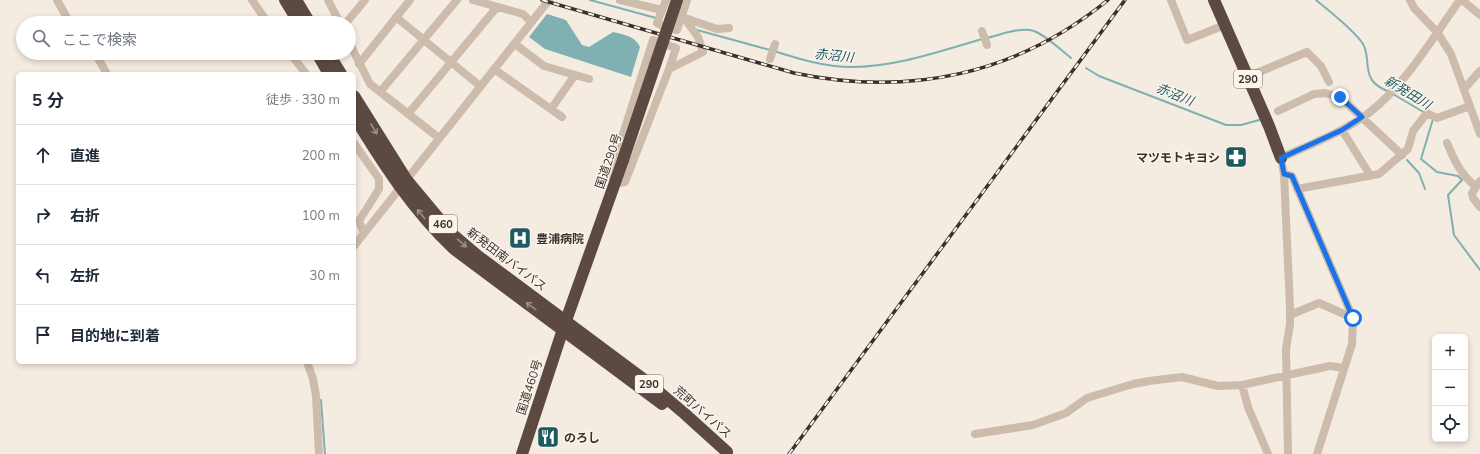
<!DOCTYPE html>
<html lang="ja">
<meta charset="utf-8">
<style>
body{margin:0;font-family:Mulish,"Noto Sans JP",sans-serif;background:#f2f2f3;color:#1f2937}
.controls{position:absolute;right:12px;bottom:12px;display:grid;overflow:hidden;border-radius:6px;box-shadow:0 2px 6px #0003}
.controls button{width:36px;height:36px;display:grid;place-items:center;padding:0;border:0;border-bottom:1px solid #e0e1e3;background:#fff;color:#1f2937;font:20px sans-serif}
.stop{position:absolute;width:12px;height:12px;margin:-9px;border:3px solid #1a73e8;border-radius:50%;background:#fff}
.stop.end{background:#1a73e8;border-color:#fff;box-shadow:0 1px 4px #0008}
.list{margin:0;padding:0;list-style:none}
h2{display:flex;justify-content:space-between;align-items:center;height:52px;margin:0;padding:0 16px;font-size:17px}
h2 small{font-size:13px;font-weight:400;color:#747a83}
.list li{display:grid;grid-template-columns:26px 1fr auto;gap:12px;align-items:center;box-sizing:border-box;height:60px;padding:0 16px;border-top:1px solid #e0e1e3}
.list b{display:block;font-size:15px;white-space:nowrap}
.list em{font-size:13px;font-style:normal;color:#747a83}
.icon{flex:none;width:22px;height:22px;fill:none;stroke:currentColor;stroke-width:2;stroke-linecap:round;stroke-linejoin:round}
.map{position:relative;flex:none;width:1480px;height:454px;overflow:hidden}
.search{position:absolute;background:#fff;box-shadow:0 2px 6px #0003;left:16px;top:16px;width:340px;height:44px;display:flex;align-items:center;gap:10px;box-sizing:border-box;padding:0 14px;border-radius:22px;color:#747a83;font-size:15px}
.panel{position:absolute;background:#fff;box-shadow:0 2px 6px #0003;left:16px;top:72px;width:340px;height:292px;border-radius:6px}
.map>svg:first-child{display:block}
</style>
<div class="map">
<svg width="1480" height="454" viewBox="0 0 1480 454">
<rect width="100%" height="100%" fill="#f4ebe1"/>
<path fill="#7fb0b2" d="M547,14l19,6 16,25 7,2 24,-15c12,3 22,4 27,15l-9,30 -86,-28 -16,-12z"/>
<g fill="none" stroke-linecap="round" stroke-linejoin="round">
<path stroke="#7fb0b2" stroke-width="2" d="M590,0l66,18
M1316,0c13,11 38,30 47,44 3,5 3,9 4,15 1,19 4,25 22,33
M697,30l73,20
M987,38c13,-3 29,-10 43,-8 11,1 31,20 41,28
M774,51c25,8 51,16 77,16 45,0 89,-16 131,-28
M1086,68l13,8 127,49h15l18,-5
M1393,94l32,19
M1433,119l-12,40 16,13 21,4 4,4 -14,15 6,40 26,35
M1407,160l12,13 6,16
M321,400l4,54"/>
<path stroke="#cdbbac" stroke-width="8" d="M57,0l13,23
M252,0l16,23
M328,0l12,23
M473,0l50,14 8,8
M620,0l42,10
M666,0l-9,23 11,5 9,2 10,-30
M1171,0l16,40 38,-15
M1410,0l4,8 23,24 14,22 29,80
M1462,0l18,15
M396,17l84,69
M685,18l32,11 12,-1
M346,23l19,-23
M982,31l5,14
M653,40l23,8 -7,21 -44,113 -9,1 -6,-8z
M349,42l21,42 69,54
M515,44l29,22 45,13
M95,53l12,21
M290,53l16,21
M770,59l5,-15
M359,64l51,-64
M494,69l68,48
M669,69l34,-17 -5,-15 -16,-22
M1247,77l60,-25 14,14 8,16
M1464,89l16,-18
M380,92l77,-92
M551,109l24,-34
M1278,111l36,-17 11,-1 15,4 62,58
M408,114l89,-107
M1342,130l28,45
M354,143l25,36v10l-20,32 5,12
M1447,143c8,19 13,30 29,44
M1284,174l8,2 61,142 -1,26 -35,110
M1480,181l-8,12 1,5 7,9
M1297,189l82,-15 29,-25 5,-18 14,-18 10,5 33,-12
M354,246l195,-246
M1290,315l29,-12 34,15
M307,362l6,17 3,17 3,58
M1242,385l6,22 20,47
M975,434l58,-9 33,-12 21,-15 46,-14 16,-3 33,-4 36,9 24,-1 88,-19 14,2
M1288,454l-2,-105 4,-25v-17l-6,-133 -3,-16c30,-14 63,-26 89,-46 36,-28 63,-75 90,-112"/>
<path stroke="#5c4a42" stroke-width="12" d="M285,0l14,23
M296,0l14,23
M1214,0l55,126 12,32
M317,53l12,21
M328,53l13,21
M354,96l52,83 45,54 27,23 168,125 39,33 42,38
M354,116c29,48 59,94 100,133l208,155
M522,454l41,-125 60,-169"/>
<g stroke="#3b302b" stroke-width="3.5">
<path id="rail" d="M542,0l252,73c115,24 222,2 314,-73
M789,454l336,-454"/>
</g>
<use href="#rail" stroke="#fbf5ee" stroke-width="2" stroke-dasharray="6" stroke-linecap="butt"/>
<path stroke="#5c4a42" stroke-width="12" d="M623,160l54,-160"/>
</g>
<defs><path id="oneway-shaft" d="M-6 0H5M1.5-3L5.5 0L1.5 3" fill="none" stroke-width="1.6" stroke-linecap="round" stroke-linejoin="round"/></defs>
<g stroke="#9c8e87">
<use href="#oneway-shaft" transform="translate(374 129) rotate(59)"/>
<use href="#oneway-shaft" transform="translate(421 214) rotate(-129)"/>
<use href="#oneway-shaft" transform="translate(462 243) rotate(41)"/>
<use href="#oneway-shaft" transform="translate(531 306) rotate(-144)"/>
</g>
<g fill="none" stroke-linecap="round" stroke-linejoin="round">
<path stroke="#1a73e8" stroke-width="5" d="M1340,97l22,20 -20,13 -61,28 3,16 8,2 61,142"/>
</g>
<defs>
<g id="pharmacy-square" transform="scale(1.15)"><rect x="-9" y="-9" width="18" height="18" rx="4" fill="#1f5a5e" stroke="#fbf5ee"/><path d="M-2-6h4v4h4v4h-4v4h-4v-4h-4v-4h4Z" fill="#fff"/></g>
<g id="hospital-square" transform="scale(1.15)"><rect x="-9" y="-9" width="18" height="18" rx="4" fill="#1f5a5e" stroke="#fbf5ee"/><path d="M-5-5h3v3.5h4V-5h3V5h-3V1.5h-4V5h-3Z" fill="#fff"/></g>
<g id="restaurant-square" transform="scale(1.15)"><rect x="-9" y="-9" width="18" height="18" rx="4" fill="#1f5a5e" stroke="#fbf5ee"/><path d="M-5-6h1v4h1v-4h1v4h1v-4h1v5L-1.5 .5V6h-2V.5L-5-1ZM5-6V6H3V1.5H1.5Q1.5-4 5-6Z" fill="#fff"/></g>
</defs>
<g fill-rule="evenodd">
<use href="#pharmacy-square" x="1236" y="157"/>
<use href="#hospital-square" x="520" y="238"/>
<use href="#restaurant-square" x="548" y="437"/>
</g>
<g text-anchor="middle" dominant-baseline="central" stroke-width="3" stroke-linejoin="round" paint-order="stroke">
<g fill="#fbf5ee" stroke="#756b66" stroke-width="1">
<rect x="1234" y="70" width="28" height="18" rx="3"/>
<rect x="429" y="215" width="28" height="18" rx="3"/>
<rect x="635" y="375" width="28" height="18" rx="3"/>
</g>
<g font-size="11" font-weight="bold" fill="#3b302b">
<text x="1248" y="79">290</text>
<text x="443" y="224">460</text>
<text x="649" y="384">290</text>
</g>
<g font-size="12" font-weight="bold" fill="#3b302b" stroke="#fbf5ee" text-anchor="start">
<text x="1220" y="157" text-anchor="end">マツモトキヨシ</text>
<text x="536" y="238">豊浦病院</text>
<text x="564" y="437">のろし</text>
</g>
<g font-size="12" fill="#3b302b" stroke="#fbf5ee">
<text transform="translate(608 161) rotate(-71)">国道290号</text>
<text transform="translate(507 259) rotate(37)">新発田南バイパス</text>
<text transform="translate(529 387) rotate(-72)">国道460号</text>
<text transform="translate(703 412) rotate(41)">荒町バイパス</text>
</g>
<g font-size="13" font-style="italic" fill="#1f5a5e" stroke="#fbf5ee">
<text transform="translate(834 55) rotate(6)">赤沼川</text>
<text transform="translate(1408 92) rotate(31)">新発田川</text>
<text transform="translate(1175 94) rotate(22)">赤沼川</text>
</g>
</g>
</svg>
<div class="controls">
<button>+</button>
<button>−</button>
<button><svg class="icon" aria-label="locate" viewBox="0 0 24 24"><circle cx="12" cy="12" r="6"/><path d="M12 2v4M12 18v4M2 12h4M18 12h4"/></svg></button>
</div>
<div class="stop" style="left:1353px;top:318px"></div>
<div class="stop end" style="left:1340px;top:97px"></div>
<div class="search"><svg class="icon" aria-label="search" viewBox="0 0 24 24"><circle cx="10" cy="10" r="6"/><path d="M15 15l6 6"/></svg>ここで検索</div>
<section class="panel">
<h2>5 分<small>徒歩 · 330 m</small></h2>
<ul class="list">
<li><svg class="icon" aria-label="ahead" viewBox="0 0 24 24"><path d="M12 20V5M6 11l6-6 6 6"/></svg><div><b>直進</b></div><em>200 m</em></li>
<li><svg class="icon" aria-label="right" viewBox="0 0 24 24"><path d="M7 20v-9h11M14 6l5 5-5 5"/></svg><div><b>右折</b></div><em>100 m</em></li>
<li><svg class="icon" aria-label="left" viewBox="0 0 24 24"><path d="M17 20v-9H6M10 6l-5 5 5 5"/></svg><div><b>左折</b></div><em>30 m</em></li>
<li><svg class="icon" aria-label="arrive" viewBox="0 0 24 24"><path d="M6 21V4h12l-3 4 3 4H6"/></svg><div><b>目的地に到着</b></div></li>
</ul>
</section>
</div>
